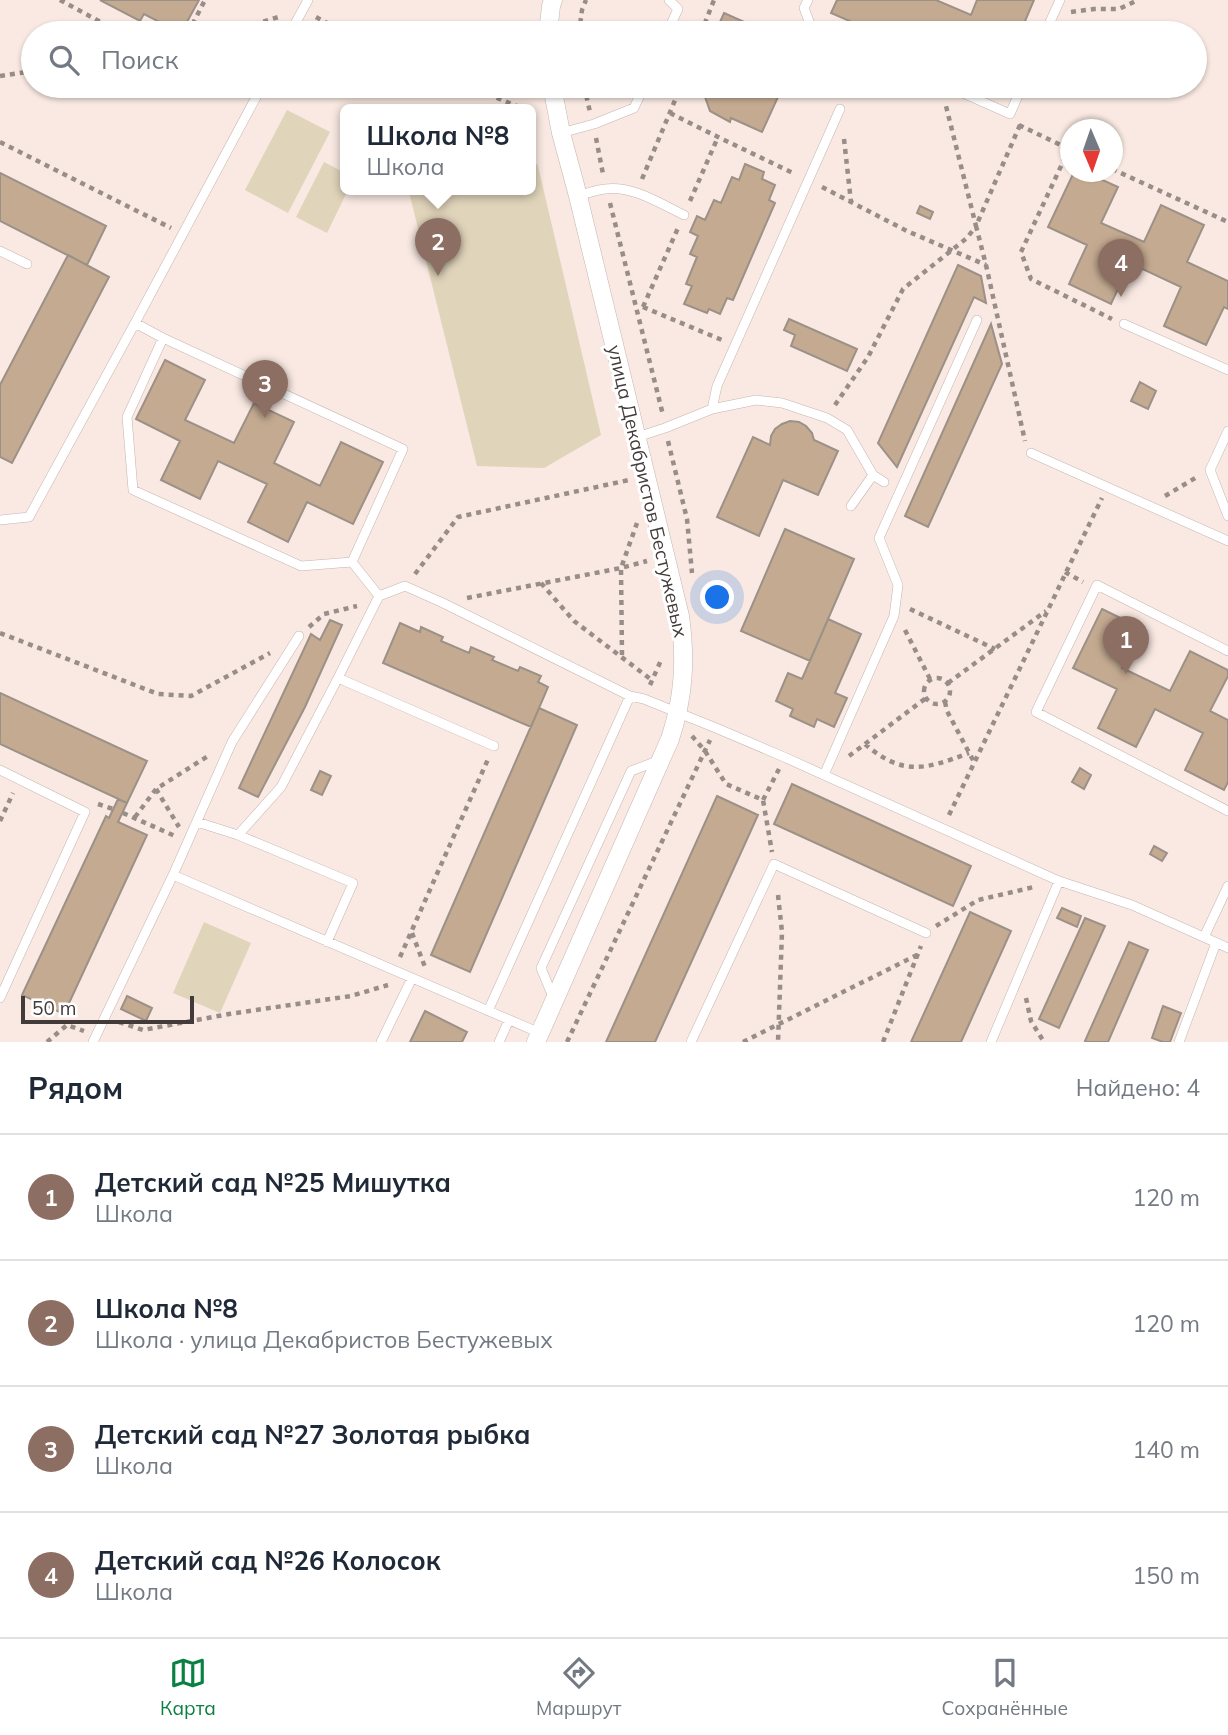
<!DOCTYPE html>
<html lang="ru">
<meta charset="utf-8">
<style>
body{margin:0;font-family:Mulish,sans-serif;background:#f6f6f7;color:#1f2937}
.compass{position:absolute;left:1060px;top:119px;width:63px;height:63px;border-radius:50%;background:#fff;box-shadow:0 2px 5px #0004;rotate:178deg}
.scale{position:absolute;left:21px;bottom:18px;width:173px;box-sizing:border-box;padding-left:7px;border:4px solid #423b39;border-top:0;font-size:19px;line-height:24px;white-space:nowrap;color:#423b39;-webkit-text-stroke:5px #fff;paint-order:stroke}
.you{position:absolute;left:718px;top:598px;width:24px;height:24px;margin:-18px;border:5px solid #fff;border-radius:50%;background:#1a73e8;box-shadow:0 0 0 10px #1a73e833}
.badge{display:grid;place-items:center;width:46px;height:46px;border-radius:50%;background:#0b8043;color:#fff;font-size:23px;font-weight:700}
.pin{position:absolute;translate:-50% -58px;filter:drop-shadow(0 2px 4px #0008)}
.pin::after{content:'';position:absolute;top:37px;width:24px;height:21px;background:inherit;clip-path:polygon(0 0,100% 0,50% 100%)}
.popup{position:absolute;left:340px;top:104px;width:196px;height:91px;box-sizing:border-box;display:grid;place-content:center;border-radius:10px;background:#fff;filter:drop-shadow(0 2px 5px #0005);font-size:23px;white-space:nowrap;color:#747a83}
.popup b{font-size:26px;color:#1f2937}
.popup::after{content:'';position:absolute;left:50%;top:100%;margin-left:-14px;border:14px solid transparent;border-top-color:#fff}
.list{margin:0;padding:0;list-style:none}
h2{display:flex;justify-content:space-between;align-items:center;height:91px;margin:0;padding:0 28px;font-size:30px}
h2 small{font-size:23px;font-weight:400;color:#747a83}
.list li{display:grid;grid-template-columns:46px 1fr auto;gap:21px;align-items:center;box-sizing:border-box;height:126px;padding:0 28px;border-top:2px solid #e0e1e3}
.list b{display:block;font-size:26px;white-space:nowrap}
.list p{margin:0;font-size:23px;white-space:nowrap;color:#747a83}
.list em{font-size:23px;font-style:normal;color:#747a83}
.icon{flex:none;width:38px;height:38px;fill:none;stroke:currentColor;stroke-width:2;stroke-linecap:round;stroke-linejoin:round}
.map{position:relative;flex:none;width:1228px;height:1042px;overflow:hidden}
.search{position:absolute;background:#fff;box-shadow:0 2px 5px #0004;left:21px;right:21px;top:21px;height:77px;display:flex;align-items:center;gap:18px;box-sizing:border-box;padding:0 24px;border-radius:38px;color:#747a83;font-size:26px}
.sheet{height:595px;background:#fff}
nav{display:flex;justify-content:space-around;align-items:center;box-sizing:border-box;height:98px;border-top:2px solid #e0e1e3;background:#fff;font-size:19px;color:#747a83}
nav a{display:grid;justify-items:center;gap:4px}
nav .on{color:#0b8043}
.map>svg:first-child{display:block}
</style>
<div class="map">
<svg width="1228" height="1042" viewBox="0 0 1228 1042">
<rect width="100%" height="100%" fill="#f9e9e2"/>
<path fill="#e0d4ba" d="M287,110l43,22 -42,81 -43,-23z
M531,157l7,9 63,269 -57,33 -67,-2 -67,-270 1,-6h120z
M324,162l21,11v17h3l-21,43 -31,-16z
M204,922l47,21 -31,70 -47,-20z"/>
<path fill="#c4aa91" stroke="#9c9187" stroke-width="2" d="M100,0h99l-18,33 -37,-19 -4,7z
M837,0h99l35,15 6,-15h57l-14,33h-143l-46,-20z
M724,13l45,20h-54z
M707,86h76l-21,46 -31,-14 -1,4 -20,-11 -5,-14z
M745,164l19,8 -2,7 13,6 -6,15 6,3 -42,97 -6,-2 -7,16 -11,-5 -2,4 -23,-9 8,-18 -6,-2 11,-27 -7,-3 8,-18 -8,-4 7,-16 8,4 9,-20 7,3 11,-26 7,3z
M1074,172h11l33,15 -17,36 43,19 17,-37 43,20 -17,37 41,19v28l-4,-2 -18,38 -42,-19 17,-39 -51,-24 -19,41 -42,-20 18,-39 -39,-18z
M0,173l106,53 -19,39 -87,-44z
M920,206l13,6 -3,7 -13,-6z
M68,255l41,22 -97,186 -12,-6v-72z
M958,265l23,11 5,27 -12,-6 -77,170 -19,-24z
M789,319l68,30 -10,22 -56,-25 4,-11 -11,-5z
M991,324l11,40 -74,163 -23,-11z
M165,360l40,20 -20,40 49,23 20,-40 40,19 -20,41 46,23 21,-44 42,20 -30,62 -46,-22 -19,40 -40,-20 19,-38 -49,-23 -18,38 -39,-19 19,-39 -44,-22z
M1140,382l16,9 -8,18 -17,-8z
M790,421l9,1 7,4 6,7 2,7 24,11 -20,44 -35,-15 -24,56 -42,-19 36,-80 17,8 1,-9 4,-7 7,-5z
M785,529l69,30 -44,102 -69,-30z
M1102,609l39,19 -19,40 48,23 20,-40 38,19v6l-18,35 18,9v62l-4,8 -39,-20 18,-37 -48,-24 -19,38 -38,-19 19,-39 -44,-21z
M828,619l33,15 -26,59 12,5 -13,29 -17,-8 -3,8 -24,-11 3,-7 -17,-8 12,-28 14,6z
M330,620l12,5 -37,82 -47,90 -19,-9 72,-154 9,6z
M400,623l20,9 1,-5 22,10 -2,4 28,12 2,-6 23,10 -2,3 26,11 2,-4 21,9 -3,6 10,5 -17,40 -148,-64z
M0,693l147,68 -20,42 -127,-59z
M539,708l38,17 -107,247 -39,-17z
M1080,768l11,7 -7,14 -12,-7z
M320,771l11,5 -9,19 -11,-5z
M792,784l179,82 -18,40 -179,-82z
M717,796l41,19 -103,227h-49z
M118,799l9,4 -9,19 29,13 -83,179 -42,-19 84,-179 3,2z
M1154,846l13,7 -5,8 -12,-7z
M1062,908l19,8 -4,11 -20,-9z
M970,912l41,19 -50,111h-50z
M1085,918l20,8 -46,102 -20,-9z
M1129,942l19,8 -40,92h-21l-2,-1z
M127,996l25,12 -6,13 -25,-12z
M1163,1006l18,7 -11,29h-7l-11,-4z
M425,1011l42,21 -5,10h-52z"/>
<g fill="none" stroke-linecap="round" stroke-linejoin="round">
<g stroke="#c5b5af" stroke-width="10">
<path id="service" d="M808,0l-4,8 8,21 10,4
M290,33l18,-33
M667,33l11,-24 -9,-9
M1045,33l15,-33
M947,86l63,28 12,-28
M561,133l33,-9 40,-16 10,-22
M578,196c9,-3 18,-6 27,-7 27,-4 56,15 79,26
M0,251l27,13
M135,323l28,15 -36,79 6,73 168,76 51,-4 27,34
M1124,324l104,46
M163,338l240,111 -51,113
M712,409l5,-23 123,-277
M1228,431l-18,39 18,46
M637,437l28,-9 47,-19 44,-9 26,3 45,15 20,12 26,45 11,7
M1031,453l197,88
M851,506l22,-31
M0,520l29,-3 106,-194 127,-237
M1228,651l-131,-66 -61,127 192,99
M338,678l156,68
M0,770l85,42 -85,186
M824,775l70,-159 4,-31 -19,-47 98,-218
M197,822l41,13
M173,875l59,-133 67,-106
M1204,937l24,-51
M327,942l26,-59 -115,-48 43,-48 57,-109 41,-82 26,-10 38,17 187,93 14,3 72,29 68,29 275,124 73,24 96,43
M553,997l-12,-29 90,-197 29,-11
M488,1011l142,-315
M93,1042l80,-167 367,158
M381,1042l31,-64
M499,1042l10,-22
M691,1042l83,-178 152,69
M991,1042l68,-161
M1179,1042l37,-99"/>
</g>
<g stroke="#c5b5af" stroke-width="19">
<path id="minor" d="M548,33l3,-27 2,-6
M536,1042l134,-303c14,-42 16,-80 10,-123l-102,-420 -17,-63 -9,-47"/>
</g>
<path stroke="#988d88" stroke-width="4.5" stroke-dasharray="5 5" stroke-linecap="butt" d="M60,0l61,33
M1071,12l23,-3h25l19,-9
M316,17l29,16
M188,33l17,-33
M225,33l57,-17
M579,33l3,-23 4,-10
M701,33l13,-33
M0,76l33,-5
M469,86l57,24
M584,86l6,26
M670,113l48,24 77,37
M1019,125l50,24
M1020,125l-44,101 10,39 39,176
M596,138l7,36
M844,139l7,63
M0,142l171,86
M1070,150l-1,-1 -48,103 10,27 81,40
M1112,169l116,53
M642,179l39,-93
M822,187l85,44 79,34
M690,201l28,-64
M610,203l53,212
M643,307l35,-79
M643,307l79,33
M835,405l33,-48 35,-68 64,-51 9,-12 -31,-124
M668,441l19,78 5,54
M1165,496l32,-19
M1065,572l18,10
M415,574l43,-57 171,-37
M541,583l33,38 79,60
M467,598l154,-30 26,-7
M910,609l85,40
M309,627l15,-13 33,-8
M905,630l25,49
M0,633l158,61 33,2 79,-43
M622,655l-1,-87 16,-45
M924 691a13 13 0 1 1 26 0a13 13 0 1 1-26 0Z
M948,683l98,-72
M650,685l12,-27
M945,702l2,9 27,51
M692,736l13,15 21,33 37,16 9,52
M865,744c38,33 61,25 104,9
M849,756l77,-58
M156,789l23,38
M763,800l16,-31
M98,804l15,5
M123,813l52,23
M949,815l153,-317
M135,817l21,-28 52,-33
M0,821l13,-28
M778,895l4,37 -4,110
M936,926l42,-26 56,-13
M412,933l13,34
M400,957l89,-200
M1026,998l5,23 13,21
M119,1022l24,8 86,-16 122,-18 37,-11
M47,1042l20,-17 17,6
M567,1042l143,-302
M743,1042l174,-87
M883,1042l38,-96"/>
<use href="#service" stroke="#fff" stroke-width="9"/>
<use href="#minor" stroke="#fff" stroke-width="18"/>
</g>
<g text-anchor="middle" dominant-baseline="central" stroke-width="6" stroke-linejoin="round" paint-order="stroke">
<g font-size="19" fill="#423b39" stroke="#fff">
<text transform="translate(648 491) rotate(77)">улица Декабристов Бестужевых</text>
</g>
</g>
</svg>
<svg class="compass" viewBox="-18 -18 36 36"><path d="M0-13l5 13h-10z" fill="#e53935"/><path d="M0 13l5-13h-10z" fill="#747a83"/></svg>
<div class="scale">50 m</div>
<div class="you"></div>
<div class="pin badge" style="left:1126px;top:674px;background:#8d6e63">1</div>
<div class="pin badge" style="left:438px;top:276px;background:#8d6e63">2</div>
<div class="popup"><b>Школа №8</b>Школа</div>
<div class="pin badge" style="left:265px;top:418px;background:#8d6e63">3</div>
<div class="pin badge" style="left:1121px;top:297px;background:#8d6e63">4</div>
<div class="search"><svg class="icon" aria-label="search" viewBox="0 0 24 24"><circle cx="10" cy="10" r="6"/><path d="M15 15l6 6"/></svg>Поиск</div>
</div>
<section class="sheet">
<h2>Рядом<small>Найдено: 4</small></h2>
<ul class="list">
<li><span class="badge" style="background:#8d6e63">1</span><div><b>Детский сад №25 Мишутка</b><p>Школа</p></div><em>120 m</em></li>
<li><span class="badge" style="background:#8d6e63">2</span><div><b>Школа №8</b><p>Школа · улица Декабристов Бестужевых</p></div><em>120 m</em></li>
<li><span class="badge" style="background:#8d6e63">3</span><div><b>Детский сад №27 Золотая рыбка</b><p>Школа</p></div><em>140 m</em></li>
<li><span class="badge" style="background:#8d6e63">4</span><div><b>Детский сад №26 Колосок</b><p>Школа</p></div><em>150 m</em></li>
</ul>
</section>
<nav>
<a class="on"><svg class="icon" aria-label="map" viewBox="0 0 24 24"><path d="M3 6l6-2 6 2 6-2v14l-6 2-6-2-6 2zM9 4v14M15 6v14"/></svg>Карта</a>
<a><svg class="icon" aria-label="directions" viewBox="0 0 24 24"><path d="M12 3l9 9-9 9-9-9zM9 14v-3h6M13 9l2 2-2 2"/></svg>Маршрут</a>
<a><svg class="icon" aria-label="saved" viewBox="0 0 24 24"><path d="M7 4h10v16l-5-4-5 4z"/></svg>Сохранённые</a>
</nav>
